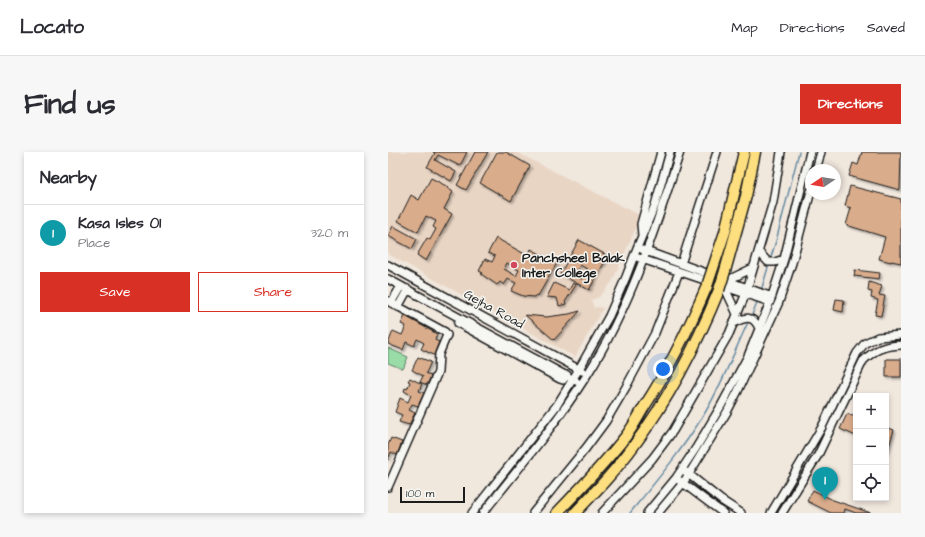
<!DOCTYPE html>
<meta charset="utf-8">
<style>
body{margin:0;font-family:"Architects Daughter",sans-serif;background:#f7f7f7;color:#2b2b33}
.controls{position:absolute;right:12px;bottom:12px;display:grid;overflow:hidden;border-radius:0px;box-shadow:0 2px 6px #0003}
.controls button{width:36px;height:36px;display:grid;place-items:center;padding:0;border:0;border-bottom:1px solid #e1e1e2;background:#fff;color:#2b2b33;font:20px sans-serif}
.compass{position:absolute;left:417px;top:12px;width:36px;height:36px;border-radius:50%;background:#fff;box-shadow:0 2px 6px #0003;rotate:258deg}
.scale{position:absolute;left:12px;bottom:10px;width:65px;box-sizing:border-box;padding-left:4px;border:2px solid #1c1c1c;border-top:0;font-size:11px;line-height:14px;white-space:nowrap;color:#1c1c1c;-webkit-text-stroke:3px #f6f6f2;paint-order:stroke}
.you{position:absolute;left:275px;top:217px;width:14px;height:14px;margin:-10px;border:3px solid #fff;border-radius:50%;background:#1a73e8;box-shadow:0 0 0 6px #1a73e833}
.badge{display:grid;place-items:center;width:26px;height:26px;border-radius:50%;background:#d93025;color:#fff;font-size:13px;font-weight:700}
.pin{position:absolute;translate:-50% -33px;filter:drop-shadow(0 1px 2px #0008)}
.pin::after{content:'';position:absolute;top:21px;width:14px;height:12px;background:inherit;clip-path:polygon(0 0,100% 0,50% 100%)}
.list{margin:0;padding:0;list-style:none}
h2{display:flex;justify-content:space-between;align-items:center;height:52px;margin:0;padding:0 16px;font-size:17px}
h2 small{font-size:13px;font-weight:400;color:#7c7c81}
.list li{display:grid;grid-template-columns:26px 1fr auto;gap:12px;align-items:center;box-sizing:border-box;height:56px;padding:0 16px;border-top:1px solid #e1e1e2}
.list b{display:block;font-size:15px;white-space:nowrap}
.list p{margin:0;font-size:13px;white-space:nowrap;color:#7c7c81}
.list em{font-size:13px;font-style:normal;color:#7c7c81}
.actions{display:flex;gap:8px;padding:12px 16px}
.actions a{flex:1;padding:9px 0;border:1px solid #d93025;border-radius:0px;text-align:center;font-size:14px;color:#d93025}
.actions .main{background:#d93025;color:#fff}
.icon{flex:none;width:22px;height:22px;fill:none;stroke:currentColor;stroke-width:2;stroke-linecap:round;stroke-linejoin:round}
.map{position:relative;flex:none;width:513px;height:361px;overflow:hidden;border-radius:0px}
header{display:flex;align-items:center;gap:24px;box-sizing:border-box;height:56px;padding:0 20px;background:#fff;border-bottom:1px solid #e1e1e2}
header strong{font-size:19px}
nav{display:flex;gap:22px;margin-inline-start:auto;font-size:14px}
.intro{display:flex;align-items:center;justify-content:space-between;box-sizing:border-box;height:96px;padding:0 24px}
h1{margin:0;font-size:28px}
.button{padding:10px 18px;border-radius:0px;background:#d93025;color:#fff;font-size:14px;font-weight:700}
main{display:flex;gap:24px;padding:0 24px}
aside{flex:1;background:#fff;border-radius:0px;box-shadow:0 2px 6px #0003}
.map>svg:first-child{display:block}
</style>
<header>
<strong>Locato</strong>
<nav><a>Map</a><a>Directions</a><a>Saved</a></nav>
</header>
<div class="intro"><h1>Find us</h1><a class="button">Directions</a></div>
<main>
<aside>
<h2>Nearby<small></small></h2>
<ul class="list">
<li><span class="badge" style="background:#0f9aa8">1</span><div><b>Kasa Isles 01</b><p>Place</p></div><em>320 m</em></li>
</ul>
<div class="actions"><a class="main">Save</a><a>Share</a></div>
</aside>
<div class="map">
<svg width="513" height="361" viewBox="0 0 513 361">
<defs>
<filter id="shadow"><feDropShadow dx="2" dy="2" stdDeviation="1" flood-color="#0004"/></filter>
</defs>
<rect width="100%" height="100%" fill="#f0e7dd"/>
<filter id="ink" filterUnits="userSpaceOnUse"><feTurbulence type="fractalNoise" baseFrequency=".025" numOctaves="2"/><feDisplacementMap in="SourceGraphic" scale="8" xChannelSelector="R" yChannelSelector="G"/><feConvolveMatrix kernelMatrix="1 2 1 2 8 2 1 2 1" color-interpolation-filters="sRGB"/></filter>
<g filter="url(#ink)">
<path fill="#e9d5c4" d="M0,0h128l125,64 -29,66 -13,15 -8,3 3,8 4,-1 5,1 -28,49 -187,-103z"/>
<path fill="#99dca7" stroke="#5a7c62" d="M0,196l20,9 -5,12 -15,-6z"/>
<g fill="none" stroke-linecap="round" stroke-linejoin="round">
<path stroke="#6a8da4" stroke-width="1.5" d="M382,108l6,-19 23,-89
M373,139l8,-27
M363,165l7,-17
M242,361c27,-33 54,-65 76,-102 17,-29 29,-61 43,-91"/>
</g>
<path fill="#d9ac8b" stroke="#1c1c1c" fill-rule="evenodd" filter="url(#shadow)" d="M45,0h34l-7,14 -22,-11 -3,5 21,12 -5,9 -24,-14 8,-14z
M87,0h13l-22,38 -9,-5z
M109,0h9l24,14 -19,35 -31,-18z
M474,0h39l-1,38 -51,-14 4,-13 5,2z
M43,26l17,9 -1,1 6,4 -9,17 8,5 -26,47 -9,-6 10,-17 3,2 6,-11 -3,-2 3,-6 -10,-5 -8,16 -20,-11 13,-26 8,5z
M462,34l51,13v64l-10,-2v1l-12,-3 6,-22 -39,-12 5,-17 -6,-2z
M5,74l24,13 -5,10 -24,-13z
M108,86l32,18 3,-7 26,14 -19,33 -2,-1 -2,2 -11,-1 -12,-5 5,-8 -8,-4 -4,6 -4,-3 -3,3 -16,-11 2,-1 -4,-2 6,-12 7,3 3,-6 -7,-3zM119,111l12,7 -3,6 -12,-7z
M191,88l29,16 -19,34 -29,-16zM192,113l7,4 -5,10 -8,-4z
M467,118l25,3 -1,6 -25,-3z
M481,130l13,4 -3,9 6,1 -4,20 -6,-1 3,-15 -7,-2 1,-6 -4,-1z
M166,131l15,7 4,-7 3,2 -11,17 1,2 -7,2 -2,-8 -10,-1z
M448,147l8,1 -1,12 -9,-2z
M192,159l-26,29 -29,-25 21,2 23,-3z
M17,164l32,18 -2,6 4,2 -5,13 -13,-6 3,-6 -7,-4 -3,7 -8,-4 -3,8 -15,-6 5,-13 9,4 4,-9 -5,-2z
M30,205l13,5 -5,11 5,3 -4,9 -7,-3 3,-6 -11,-6z
M498,207h15v18h-15z
M22,226l12,6 -3,7 5,2 -6,13 -6,-2 -3,6 6,3 -6,12 -10,-3 3,-7 -7,-3 5,-14 8,4 3,-7 -7,-4 1,-3 2,1 3,-7 -2,-1z
M459,262l9,3v19l-16,-7z
M498,275l8,3 -7,23 -1,-1z
M3,286l11,4 -5,13 -6,-3 -3,8v-15z
M425,338l20,10 38,13h-15l-11,-4 -1,4h-13l-24,-12z"/>
<g fill="none" stroke-linecap="round" stroke-linejoin="round">
<g stroke="#1c1c1c" stroke-width="10">
<path id="minor" d="M428,18l5,-18
M254,83l-1,-11 20,-72
M255,98l129,47
M371,100l9,10h7l9,-3
M251,106l131,44
M293,112l36,-112
M0,113l194,106
M0,127l188,102
M338,129l27,-13
M336,134l13,28
M0,149l57,31 2,3 -8,19 -1,18 -50,115
M3,151l10,-17
M10,155l10,-18
M70,171l102,56 3,1 4,-5
M346,171c12,-6 19,-8 25,5
M298,320l35,28 20,13
M292,329l43,32
M84,361l85,-108 22,-36 30,-53 17,-39 11,-29 18,-43 15,-53
M95,361c36,-45 73,-89 104,-138 43,-67 69,-148 93,-223
M145,361l53,-65 20,-27 20,-34 29,-54 24,-61
M214,361l50,-54 21,-28 56,-97 17,-41 27,-91 8,-50
M259,361l29,-35 20,-30 25,-42 27,-50 22,-54 14,-43 26,-107
M270,361l25,-30 6,-9 38,-62 11,-21 41,-89 13,-39 19,-72
M383,361l51,-86 35,-74 8,-10 13,-6 23,-2
M394,361l36,-58 45,-94c12,-12 21,-15 38,-16"/>
</g>
<g stroke="#1c1c1c" stroke-width="13">
<path id="highway" d="M325,116l12,-36 19,-80
M337,119l21,-75 9,-44
M169,361c24,-25 48,-50 69,-77 7,-9 12,-19 18,-29 25,-38 45,-79 63,-121
M187,361c21,-22 42,-44 60,-69 35,-47 62,-100 84,-154"/>
</g>
<use href="#minor" stroke="#f6f6f2" stroke-width="7"/>
<use href="#highway" stroke="#fddf80" stroke-width="10"/>
<g stroke="#1c1c1c" stroke-width="13" stroke-linecap="butt">
<path id="highway-bridge" d="M319,134l6,-18
M331,138l6,-19"/>
</g>
<use href="#highway-bridge" stroke="#fddf80" stroke-width="10"/>
</g>
</g>
<circle fill="#d1495b" stroke="#f6f6f2" stroke-width="1.5" cx="126" cy="113" r="4"/>
<g text-anchor="middle" dominant-baseline="central" stroke-width="3" stroke-linejoin="round" paint-order="stroke">
<g font-size="13" font-weight="bold" fill="#1c1c1c" stroke="#f6f6f2" text-anchor="start">
<text x="134" y="106">Panchsheel Balak<tspan x="134" dy="15">Inter College</tspan></text>
</g>
<g font-size="13" fill="#1c1c1c" stroke="#f6f6f2">
<text transform="translate(106 157) rotate(29)">Gejha Road</text>
</g>
</g>
</svg>
<div class="controls">
<button>+</button>
<button>−</button>
<button><svg class="icon" aria-label="locate" viewBox="0 0 24 24"><circle cx="12" cy="12" r="6"/><path d="M12 2v4M12 18v4M2 12h4M18 12h4"/></svg></button>
</div>
<svg class="compass" viewBox="-18 -18 36 36"><path d="M0-13l5 13h-10z" fill="#e53935"/><path d="M0 13l5-13h-10z" fill="#7c7c81"/></svg>
<div class="scale">100 m</div>
<div class="you"></div>
<div class="pin badge" style="left:437px;top:348px;background:#0f9aa8">1</div>
</div>
</main>
